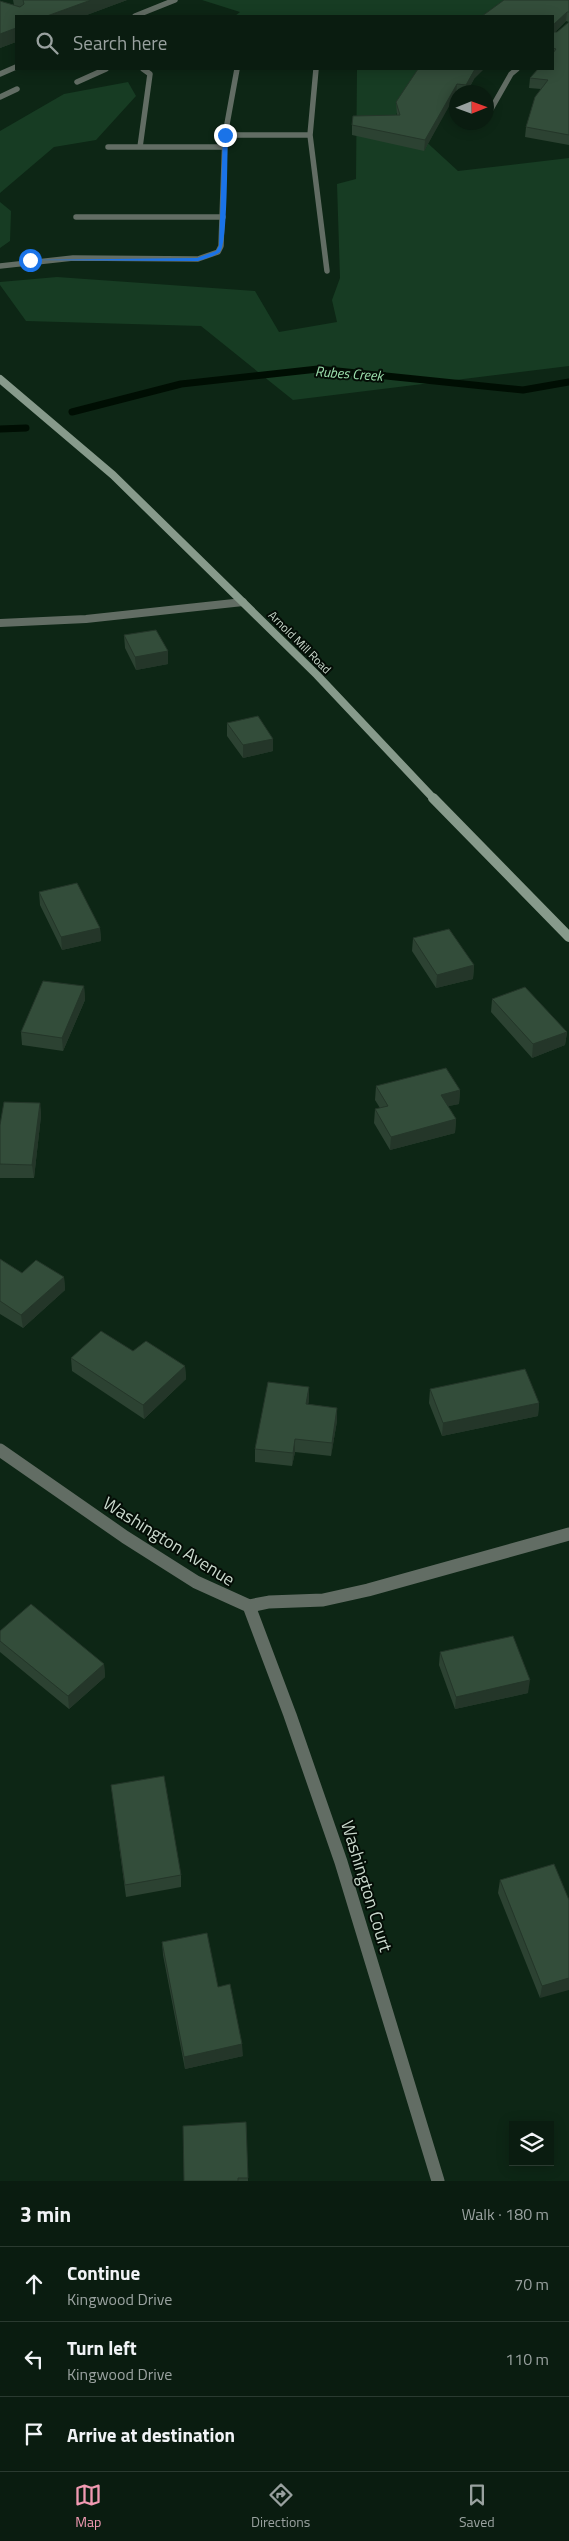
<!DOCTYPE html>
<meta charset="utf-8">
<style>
body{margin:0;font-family:"Titillium Web",sans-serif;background:#132519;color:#f1f3f6}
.controls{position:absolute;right:15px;bottom:15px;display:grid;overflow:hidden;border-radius:0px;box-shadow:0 2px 12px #0003}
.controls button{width:45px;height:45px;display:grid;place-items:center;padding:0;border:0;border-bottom:1px solid #2a3a30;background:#0a1c10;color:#f1f3f6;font:25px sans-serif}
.compass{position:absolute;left:449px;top:85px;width:45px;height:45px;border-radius:50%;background:#0a1c10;box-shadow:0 2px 12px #0003;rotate:89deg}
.stop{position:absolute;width:15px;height:15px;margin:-11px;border:4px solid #1a73e8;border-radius:50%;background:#fff}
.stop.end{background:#1a73e8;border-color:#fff;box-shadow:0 1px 5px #0008}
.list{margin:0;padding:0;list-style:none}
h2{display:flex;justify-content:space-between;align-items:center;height:65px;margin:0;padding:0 20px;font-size:21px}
h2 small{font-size:16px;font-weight:400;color:#99a19f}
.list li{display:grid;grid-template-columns:32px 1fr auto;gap:15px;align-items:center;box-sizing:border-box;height:75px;padding:0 20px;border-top:1px solid #2a3a30}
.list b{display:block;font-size:19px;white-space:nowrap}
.list p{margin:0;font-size:16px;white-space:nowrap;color:#99a19f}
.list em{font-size:16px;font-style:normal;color:#99a19f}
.icon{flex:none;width:28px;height:28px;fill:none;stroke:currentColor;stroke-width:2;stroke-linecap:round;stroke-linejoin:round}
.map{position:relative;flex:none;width:569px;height:2181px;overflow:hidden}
.search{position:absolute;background:#0a1c10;box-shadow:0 2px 12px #0003;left:15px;right:15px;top:15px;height:55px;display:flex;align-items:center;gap:12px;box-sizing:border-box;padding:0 18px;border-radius:0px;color:#99a19f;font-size:19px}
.sheet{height:290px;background:#0a1c10}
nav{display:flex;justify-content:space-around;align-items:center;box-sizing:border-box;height:70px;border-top:1px solid #2a3a30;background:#0a1c10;font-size:14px;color:#99a19f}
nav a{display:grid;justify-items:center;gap:2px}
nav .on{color:#f19ab2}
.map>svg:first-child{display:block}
</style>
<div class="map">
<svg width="569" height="2181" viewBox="0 0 569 2181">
<rect width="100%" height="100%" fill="#0d2615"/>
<path fill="#173c23" d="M202,0h335l-20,16h-282l5,-4z
M357,69h95l-56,45 62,57 111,-13v208l-276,34 -92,-74 -175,-5 -26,-36v-3l57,-5 198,14 24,41 58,-10 -5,-22 8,-22 -3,-94 19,-5z
M128,82l8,14 -40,44 -42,7 -54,46v-62l64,-37z
M0,202l11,9 -1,30 -10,7z"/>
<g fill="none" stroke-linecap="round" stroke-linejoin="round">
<path stroke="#000e03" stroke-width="7" d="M72,412l109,-28 137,-15 205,21 46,-8
M0,429l26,-1"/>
<path stroke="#626d64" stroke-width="5.5" d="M0,97l17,-8"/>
<path stroke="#626d64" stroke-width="8" d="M0,623l86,-4 157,-17"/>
<path stroke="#626d64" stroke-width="5.5" d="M135,16l40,-16
M316,69l-6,66 17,136
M0,74l16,-7
M77,82l29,-13
M486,118l25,-44 6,-5
M225,135h85
M108,147h116
M140,147l10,-73 -7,-5
M76,217h147
M0,266l73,-8 125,1 20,-7 3,-6 4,-111 12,-66"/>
<path stroke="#626d64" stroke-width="13" d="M0,1450l125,87 71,45 53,24 20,-4 54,-2 45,-10 201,-56
M249,1606l41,109 51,147 97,319"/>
<path stroke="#879a8b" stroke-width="8" d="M0,379l113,96 204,200 117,124"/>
<path stroke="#879a8b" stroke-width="10" d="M433,798l136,139"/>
</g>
<path fill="#2c4232" d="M13,0h114l-43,16h-68v26l-16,6v-47l14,4z
M569,0v22l-3,-1 -11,11h2l12,-10v123l-44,-8 1,-10 15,-38 -12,-1 1,-10 23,-9v-53z
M474,79l-7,13h-11l-32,59 -72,-16v-10l45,-10 -1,-13z
M124,635l44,16v13l-32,6 -11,-22z
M227,723l46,16v12l-30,7 -16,-22z
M39,892l61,36 1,13 -39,9 -22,-45z
M413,938l61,27 -1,14 -37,9 -24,-37z
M84,986l1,14 -22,51 -41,-6 -1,-13z
M492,999l75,33 -2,13 -33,13 -41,-46z
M376,1086l84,4 -1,14 -11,2 8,13 -1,14 -65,17 -16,-27 1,-14 5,-1 -5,-8z
M40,1103l1,13 -7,62h-34v-53z
M0,1259l22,14 42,4 1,13 -42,38 -23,-14z
M133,1351l52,15 1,13 -42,40 -72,-48 -1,-13z
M430,1389l109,14 -1,13 -96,20 -13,-33z
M309,1400l-1,4 29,4v13l-6,35 -36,-4 -3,14 -37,-4v-13z
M0,1631l104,33 1,13 -36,32 -69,-57z
M440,1652l88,41 -73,16 -16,-44z
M111,1785l70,90v12l-55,10z
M500,1880l69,20 -29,98 -42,-105z
M162,1942l81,114 -58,13 -22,-114z
M246,2122l2,59h-64z"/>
<path fill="#243629" d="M91,0h36l-43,16h-37z
M567,12l-1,9 -13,13v-9z
M16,28v14l-16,6v-14z
M475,69h9l-10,10 -7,13h-2l1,-7z
M457,84l-1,10 -32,57 1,-11z
M168,651v13l-32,6 -1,-13z
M273,739v12l-30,7v-13z
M100,928l1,13 -39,9 -1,-13z
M474,965l-1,14 -37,9 1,-13z
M84,986l1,14 -22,51 -1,-13z
M567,1032l-2,13 -33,13 1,-14z
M460,1090l-1,14 -19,4 1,-13z
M40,1103l1,13 -7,62 -2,-13z
M456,1119l-1,14 -65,17 1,-13z
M64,1277l1,13 -42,38 -2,-13z
M185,1366l1,13 -42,40 -1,-14z
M309,1387v13l-3,17v-13z
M539,1403l-1,13 -96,20 1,-13z
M337,1408v13l-6,35 1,-13z
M295,1439v13l-3,14 1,-13z
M104,1664l1,13 -36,32 -1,-13z
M530,1680l-2,13 -73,16 1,-12z
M569,1978v12l-29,8 2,-12z
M242,2044l1,12 -58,13 -1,-12z"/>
<path fill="#334d3a" stroke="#243629" d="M23,0h68l-44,16h-31v12l-16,6v-33l20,6 4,-3z
M504,0h65v12h-2l-14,13v-9h-71z
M569,22v113l-43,-8 9,-30 13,-17 -18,-2 8,-9h15v-16l3,-4 -3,-1v-16h4z
M418,69h57l-9,16 -9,-1 -32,56 -73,-15 1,-9 47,-1 -4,-13z
M156,630l12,21 -33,6 -11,-22z
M258,716l15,23 -30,6 -16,-22z
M77,883l23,45 -39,9 -22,-45z
M449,929l25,36 -37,10 -24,-37z
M43,981l41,5 -22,52 -41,-6z
M525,987l42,45 -34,12 -41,-45z
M446,1068l14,22 -19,5 15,24 -65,18 -16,-28 13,-3 -12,-20z
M4,1102l36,1 -8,62 -32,-1v-39z
M0,1259l22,14 14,-13 28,17 -43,38 -21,-14z
M101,1331l32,20 13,-10 39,25 -42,39 -72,-47z
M525,1369l14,34 -96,20 -13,-34z
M268,1382l41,5 -3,17 31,4 -5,35 -37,-4 -2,14 -38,-4z
M31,1604l73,60 -36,32 -68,-55v-10z
M513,1636l17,44 -74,17 -16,-45z
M164,1776l17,99 -56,10 -14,-100z
M554,1864l15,36v78l-27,8 -42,-106z
M207,1933l11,54 12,-3 12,60 -58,13 -22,-115z
M246,2122l2,56h-10v3h-54l-1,-55z"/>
<path fill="#1a73e8" d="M225,134l3,1c-1,17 0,109 -8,117 -5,4 -16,7 -22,9l-170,-1 169,-2 19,-7 3,-5 4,-111z"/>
<g text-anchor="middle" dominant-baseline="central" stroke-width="4" stroke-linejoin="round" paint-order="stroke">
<g font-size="12" fill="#cad9cd" stroke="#040d06">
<text transform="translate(300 642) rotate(45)">Arnold Mill Road</text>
</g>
<g font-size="14" font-style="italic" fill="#9de1ae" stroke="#040d06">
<text transform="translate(349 373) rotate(4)">Rubes Creek</text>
</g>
<g font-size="18" fill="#cad9cd" stroke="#040d06">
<text transform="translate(169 1541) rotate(32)">Washington Avenue</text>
<text transform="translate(367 1886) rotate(73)">Washington Court</text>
</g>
</g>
</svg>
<div class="controls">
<button><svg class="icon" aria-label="layers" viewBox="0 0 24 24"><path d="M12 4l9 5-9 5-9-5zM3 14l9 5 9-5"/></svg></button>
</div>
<svg class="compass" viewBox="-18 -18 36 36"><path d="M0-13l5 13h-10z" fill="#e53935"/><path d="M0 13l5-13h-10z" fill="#99a19f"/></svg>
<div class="stop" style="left:30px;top:260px"></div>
<div class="stop end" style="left:225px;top:135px"></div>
<div class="search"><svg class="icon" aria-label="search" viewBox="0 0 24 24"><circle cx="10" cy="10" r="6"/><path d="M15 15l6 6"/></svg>Search here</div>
</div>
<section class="sheet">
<h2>3 min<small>Walk · 180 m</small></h2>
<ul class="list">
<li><svg class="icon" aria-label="ahead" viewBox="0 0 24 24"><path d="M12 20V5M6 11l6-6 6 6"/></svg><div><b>Continue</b><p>Kingwood Drive</p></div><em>70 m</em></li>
<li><svg class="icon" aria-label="left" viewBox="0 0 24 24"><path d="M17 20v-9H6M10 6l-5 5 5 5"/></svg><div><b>Turn left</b><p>Kingwood Drive</p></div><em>110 m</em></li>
<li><svg class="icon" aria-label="arrive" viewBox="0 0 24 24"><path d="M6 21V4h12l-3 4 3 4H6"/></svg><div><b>Arrive at destination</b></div></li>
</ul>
</section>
<nav>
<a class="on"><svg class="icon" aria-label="map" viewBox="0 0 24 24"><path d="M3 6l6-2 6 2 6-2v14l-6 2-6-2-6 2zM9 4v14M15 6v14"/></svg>Map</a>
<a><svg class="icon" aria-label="directions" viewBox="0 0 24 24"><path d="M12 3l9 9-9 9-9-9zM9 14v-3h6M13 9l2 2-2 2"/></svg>Directions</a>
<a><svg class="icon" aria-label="saved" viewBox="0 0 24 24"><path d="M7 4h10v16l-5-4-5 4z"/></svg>Saved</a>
</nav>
